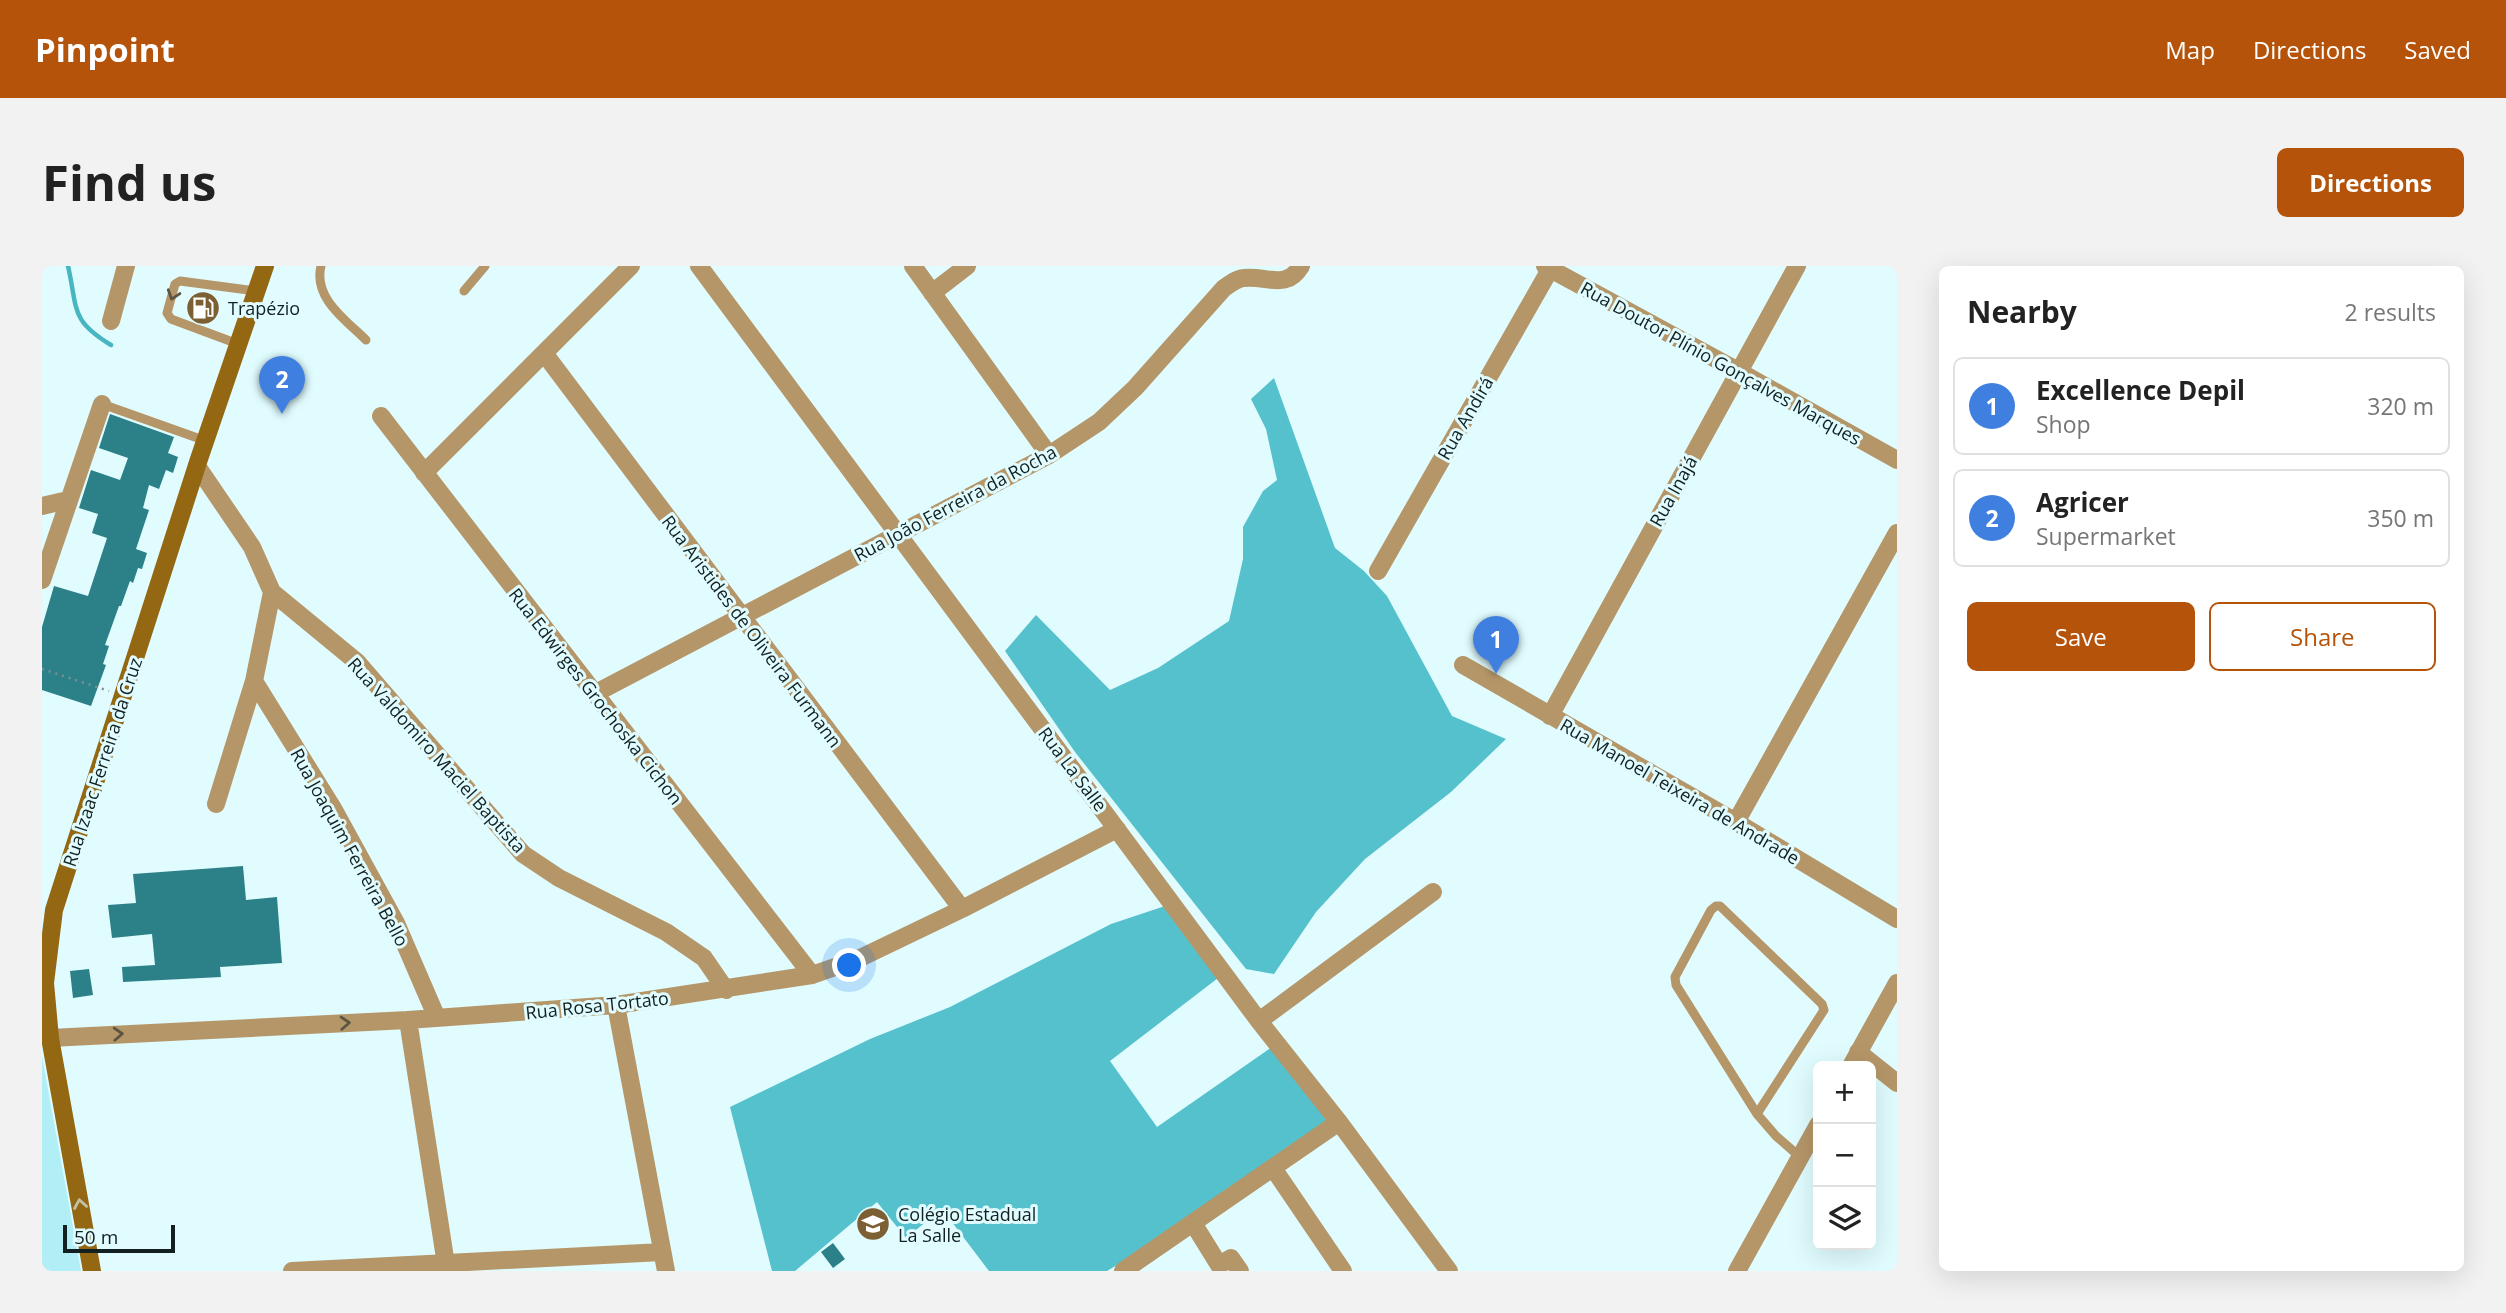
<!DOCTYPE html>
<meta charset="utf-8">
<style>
body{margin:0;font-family:"Open Sans",sans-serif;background:#f2f2f2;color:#222}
.controls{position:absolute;right:21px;bottom:21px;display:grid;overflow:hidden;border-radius:10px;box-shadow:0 7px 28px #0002}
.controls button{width:63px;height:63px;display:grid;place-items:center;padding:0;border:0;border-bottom:2px solid #e0e0e0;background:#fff;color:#222;font:35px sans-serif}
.scale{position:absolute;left:21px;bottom:18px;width:112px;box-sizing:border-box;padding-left:7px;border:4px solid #132021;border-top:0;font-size:19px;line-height:24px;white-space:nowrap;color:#132021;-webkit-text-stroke:5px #e0fcff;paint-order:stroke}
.you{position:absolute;left:808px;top:700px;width:24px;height:24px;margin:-18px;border:5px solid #fff;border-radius:50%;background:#1a73e8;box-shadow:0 0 0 10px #1a73e833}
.badge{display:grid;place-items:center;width:46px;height:46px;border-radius:50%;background:#b45309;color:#fff;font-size:23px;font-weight:700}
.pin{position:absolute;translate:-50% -58px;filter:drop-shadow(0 2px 4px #0008)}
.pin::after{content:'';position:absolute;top:37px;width:24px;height:21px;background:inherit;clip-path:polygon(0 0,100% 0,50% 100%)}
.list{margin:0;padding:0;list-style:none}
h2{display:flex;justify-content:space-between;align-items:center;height:91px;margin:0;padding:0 28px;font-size:30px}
h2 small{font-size:23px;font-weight:400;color:#767676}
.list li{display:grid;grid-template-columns:46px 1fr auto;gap:21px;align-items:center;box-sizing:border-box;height:98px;margin:0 14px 14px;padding:0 14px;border:2px solid #e0e0e0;border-radius:10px}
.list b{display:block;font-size:26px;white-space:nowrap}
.list p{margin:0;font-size:23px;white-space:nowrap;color:#767676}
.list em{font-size:23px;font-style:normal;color:#767676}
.actions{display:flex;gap:14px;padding:21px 28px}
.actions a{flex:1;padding:16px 0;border:2px solid #b45309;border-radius:10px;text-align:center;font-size:24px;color:#b45309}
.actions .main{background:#b45309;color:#fff}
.icon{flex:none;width:38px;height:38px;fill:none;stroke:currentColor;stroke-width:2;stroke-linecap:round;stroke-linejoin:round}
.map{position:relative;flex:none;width:1855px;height:1005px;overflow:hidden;border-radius:10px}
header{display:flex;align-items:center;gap:42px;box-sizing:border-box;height:98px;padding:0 35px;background:#b45309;color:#fff}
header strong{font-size:33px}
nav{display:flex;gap:38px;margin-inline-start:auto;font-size:24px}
.intro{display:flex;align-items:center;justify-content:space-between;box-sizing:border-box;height:168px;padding:0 42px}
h1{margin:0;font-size:49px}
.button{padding:18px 32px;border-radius:10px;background:#b45309;color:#fff;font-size:24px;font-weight:700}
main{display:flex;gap:42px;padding:0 42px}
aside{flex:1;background:#fff;border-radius:10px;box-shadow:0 7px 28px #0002}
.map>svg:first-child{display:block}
</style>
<header>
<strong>Pinpoint</strong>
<nav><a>Map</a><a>Directions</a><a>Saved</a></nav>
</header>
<div class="intro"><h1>Find us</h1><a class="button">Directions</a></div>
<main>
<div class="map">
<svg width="1855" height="1005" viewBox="0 0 1855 1005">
<rect width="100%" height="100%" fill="#e0fcff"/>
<path fill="#b1eef5" d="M0,790l39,215h-39z"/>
<path fill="#55c1cc" d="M1232,112l61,170 29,23 23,25 65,120 54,23 -55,53 -86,67 -49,53 -42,62 -28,-5 -171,-217 -70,-101 31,-36 74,75 48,-22 71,-47 14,-62v-32l20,-36 14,-11 -11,-51 -15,-30z
M1123,640l53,72 -108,83 47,66 115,-80 55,74 -195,135 -25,15h-118l-47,-62 -36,29 -29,-36 -82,69h-23l-42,-164 140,-68 80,-32 161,-83z"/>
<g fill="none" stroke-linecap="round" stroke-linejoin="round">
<path stroke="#48b6c1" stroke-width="4.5" d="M26,0c10,44 2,54 43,79"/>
</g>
<path fill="#2c8088" d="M68,148l64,23 -6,16 10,4 -5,16 -7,-3 -7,19 -10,-4 -6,23 6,2 -13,39 11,4 -5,16 -4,-1 -5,15 -3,-2 -9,25h-2l-14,39 4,1 -6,18 3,1 -15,41 -49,-16v-63l12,-41 34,10 19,-58 -15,-5 6,-19 -19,-6 12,-38 29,10 8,-22 -29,-10z
M201,600l3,34 31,-3 5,66 -62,4 1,10 -98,5 -1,-15 33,-2 -3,-31 -40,4 -4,-33 28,-2 -3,-29z
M47,703l4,26 -20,3 -3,-27z
M791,977l12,16 -12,9 -12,-16z"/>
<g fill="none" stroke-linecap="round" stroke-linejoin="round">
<path stroke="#7b9092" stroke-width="2.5" stroke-dasharray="2 5" stroke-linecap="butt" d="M0,403l67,22"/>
<path stroke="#b59669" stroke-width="9" d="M279,0c-8,32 25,54 45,74
M422,25l21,-25
M196,78l-67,-25 -4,-6 8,-29 5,-3 76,10
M60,138l104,37
M1715,848l67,-104 -2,-6 -102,-98h-4l-5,4 -36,67 1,8 81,129 19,22 24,21"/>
<path stroke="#b59669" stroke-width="18" d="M657,0l560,755 80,101 110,149
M871,0l136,189
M1503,0l193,105 159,89
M890,27l35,-27
M69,55l15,-55
M502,87l418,556
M339,150l431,559
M155,200l55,81 20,45 85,70 166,192 36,24 107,54 38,26 22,32
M382,207l207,-207
M0,240l26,-6
M1336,305l174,-305
M0,314l60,-176
M1421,399l273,157 161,97
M212,415l80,129 62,113 41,95
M552,428l455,-239 50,-33 36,-34 89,-100c6,-4 14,-10 20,-10 23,-3 42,13 57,-12
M1508,450l247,-450
M174,538l38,-123 18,-89
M1694,556l161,-289
M574,739l50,266
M366,754l39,251
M1217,755l174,-129
M8,772l358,-18 208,-15 196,-30 46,-16 104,-50 155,-80
M1816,786l39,31
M1809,800l46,-83
M1231,902l70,103
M1151,957l26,42 12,-7 9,13
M250,1005l370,-19
M1081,1005l216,-149
M1695,1005l81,-146"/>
<path stroke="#946813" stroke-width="18" d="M50,1005l-42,-233 -5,-55 9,-73 145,-451 66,-193"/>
</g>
<defs><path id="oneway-chevron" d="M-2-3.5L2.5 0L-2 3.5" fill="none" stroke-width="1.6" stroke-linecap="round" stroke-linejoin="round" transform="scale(1.75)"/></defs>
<g stroke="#5c5541">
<use href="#oneway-chevron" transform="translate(131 29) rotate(108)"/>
<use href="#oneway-chevron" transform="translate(303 757) rotate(-3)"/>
<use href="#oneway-chevron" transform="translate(76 768) rotate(-3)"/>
</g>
<use stroke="#c2c1a1" href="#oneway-chevron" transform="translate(38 938) rotate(-100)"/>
<defs>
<g id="fuel-disc" transform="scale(1.75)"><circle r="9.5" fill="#7c5f33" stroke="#e0fcff"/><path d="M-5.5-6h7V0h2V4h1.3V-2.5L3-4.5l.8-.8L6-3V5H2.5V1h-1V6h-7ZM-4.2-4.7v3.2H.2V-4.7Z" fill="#fff"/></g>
<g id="school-disc" transform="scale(1.75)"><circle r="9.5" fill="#7c5f33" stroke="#e0fcff"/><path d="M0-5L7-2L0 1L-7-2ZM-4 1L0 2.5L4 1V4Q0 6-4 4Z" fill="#fff"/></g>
</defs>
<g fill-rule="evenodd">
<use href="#fuel-disc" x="161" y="42"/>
<use href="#school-disc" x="831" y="958"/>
</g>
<g text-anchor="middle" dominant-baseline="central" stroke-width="6" stroke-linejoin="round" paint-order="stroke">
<g font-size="18" fill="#132021" stroke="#e0fcff" text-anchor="start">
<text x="186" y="42">Trapézio</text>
<text x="856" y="948">Colégio Estadual<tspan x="856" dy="21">La Salle</tspan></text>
</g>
<g font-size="18" fill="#132021" stroke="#e0fcff">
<text transform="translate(1679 97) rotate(29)">Rua Doutor Plínio Gonçalves Marques</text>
<text transform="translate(1423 152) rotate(-60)">Rua Andirá</text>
<text transform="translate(1631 225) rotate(-61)">Rua Inajá</text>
<text transform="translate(913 237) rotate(-28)">Rua João Ferreira da Rocha</text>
<text transform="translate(710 365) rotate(53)">Rua Aristides de Oliveira Furmann</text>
<text transform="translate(554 430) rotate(52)">Rua Edwirges Grochoska Cichon</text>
<text transform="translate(395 489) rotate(48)">Rua Valdomiro Maciel Baptista</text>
<text transform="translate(60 496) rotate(-72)">Rua Izaac Ferreira da Cruz</text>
<text transform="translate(1031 503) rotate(53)">Rua La Salle</text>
<text transform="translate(1638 525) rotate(30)">Rua Manoel Teixeira de Andrade</text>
<text transform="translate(308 581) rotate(61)">Rua Joaquim Ferreira Bello</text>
<text transform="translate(555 739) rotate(-6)">Rua Rosa Tortato</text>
</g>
</g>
</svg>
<div class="controls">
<button>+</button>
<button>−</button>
<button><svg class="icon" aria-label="layers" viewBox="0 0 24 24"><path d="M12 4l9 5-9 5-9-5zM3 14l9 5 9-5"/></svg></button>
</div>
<div class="scale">50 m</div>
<div class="you"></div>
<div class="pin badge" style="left:1454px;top:408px;background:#3f7fe0">1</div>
<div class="pin badge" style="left:240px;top:148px;background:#3f7fe0">2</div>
</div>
<aside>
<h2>Nearby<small>2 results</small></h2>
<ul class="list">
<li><span class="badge" style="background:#3f7fe0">1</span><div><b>Excellence Depil</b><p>Shop</p></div><em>320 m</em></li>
<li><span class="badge" style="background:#3f7fe0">2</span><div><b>Agricer</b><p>Supermarket</p></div><em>350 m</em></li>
</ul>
<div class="actions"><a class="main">Save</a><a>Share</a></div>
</aside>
</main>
